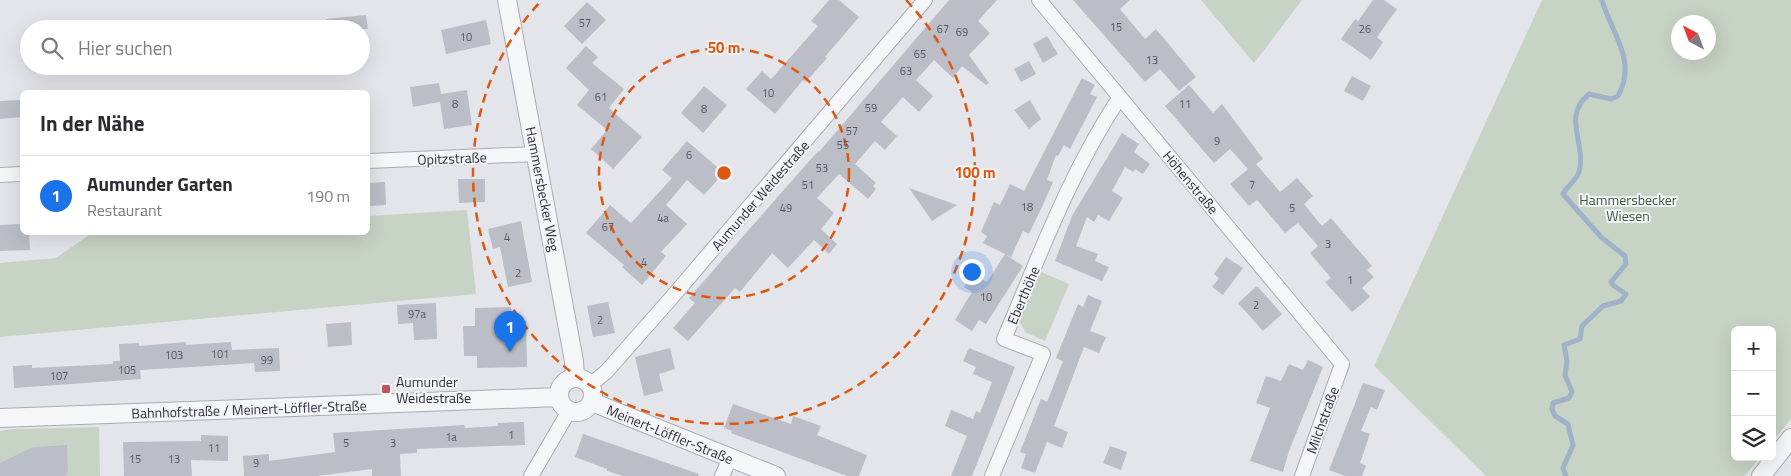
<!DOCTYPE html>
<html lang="de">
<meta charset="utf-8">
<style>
body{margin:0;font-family:"Titillium Web",sans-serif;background:#f2f2f3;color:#2b2b33}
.controls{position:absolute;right:15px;bottom:15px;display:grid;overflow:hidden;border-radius:8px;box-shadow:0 5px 20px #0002}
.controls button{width:45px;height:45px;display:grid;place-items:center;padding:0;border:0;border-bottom:1px solid #e1e1e2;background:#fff;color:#2b2b33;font:25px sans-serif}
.compass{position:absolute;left:1671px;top:15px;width:45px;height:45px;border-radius:50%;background:#fff;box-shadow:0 5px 20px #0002;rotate:319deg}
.you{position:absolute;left:971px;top:271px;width:18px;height:18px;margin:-12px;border:4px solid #fff;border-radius:50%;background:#1a73e8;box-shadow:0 0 0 8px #1a73e833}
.badge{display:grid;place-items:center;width:32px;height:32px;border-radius:50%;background:#1a73e8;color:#fff;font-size:16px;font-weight:700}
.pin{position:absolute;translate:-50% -41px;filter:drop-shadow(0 1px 2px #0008)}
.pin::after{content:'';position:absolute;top:26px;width:18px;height:15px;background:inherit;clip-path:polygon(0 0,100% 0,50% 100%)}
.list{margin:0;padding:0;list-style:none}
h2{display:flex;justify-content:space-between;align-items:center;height:65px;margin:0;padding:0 20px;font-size:21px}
h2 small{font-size:16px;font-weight:400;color:#7c7c81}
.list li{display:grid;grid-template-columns:32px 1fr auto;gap:15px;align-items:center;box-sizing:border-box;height:80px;padding:0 20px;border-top:1px solid #e1e1e2}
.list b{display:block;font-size:19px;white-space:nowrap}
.list p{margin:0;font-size:16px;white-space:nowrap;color:#7c7c81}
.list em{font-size:16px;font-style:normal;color:#7c7c81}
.icon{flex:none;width:28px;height:28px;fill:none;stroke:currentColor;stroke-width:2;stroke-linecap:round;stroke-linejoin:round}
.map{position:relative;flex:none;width:1791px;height:476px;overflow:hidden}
.search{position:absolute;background:#fff;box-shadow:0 5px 20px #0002;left:20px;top:20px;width:350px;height:55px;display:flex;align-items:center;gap:12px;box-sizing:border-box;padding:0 18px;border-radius:28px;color:#7c7c81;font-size:19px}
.panel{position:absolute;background:#fff;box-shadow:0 5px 20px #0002;left:20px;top:90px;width:350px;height:145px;border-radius:8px}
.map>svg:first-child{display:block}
</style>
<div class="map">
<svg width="1791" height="476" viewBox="0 0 1791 476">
<rect width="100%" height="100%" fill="#e3e5ea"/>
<path fill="#c7d3c5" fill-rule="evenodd" d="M1201,0h101l-48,63z
M1542,0h249v419l-19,23v-112h-37v127h25l-15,19h-259l-112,-110zM1678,22h30v30h-30z
M467,210l9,84 -476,43v-74l56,-5 36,-25 276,-1v-16z
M1041,272l28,12 -24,57 -20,-9 -5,-10z
M99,427l1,49h-100v-45l13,-2z"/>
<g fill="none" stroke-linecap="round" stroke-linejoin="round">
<path stroke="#a1b1c7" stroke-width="5" d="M1566,476l-3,-8 10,-23 -5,-21 -13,-8 -3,-7 1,-6 16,-5 3,-6 -7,-17 2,-14 -3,-16 16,-6 2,-13 21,-20 18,-5 5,-7 -12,-8 -3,-4 15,-18 -1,-8 -24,-19 -38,-43c4,-8 13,-13 16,-22 8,-29 -18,-55 10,-78l22,5 7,-3c20,-36 -7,-63 -16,-96"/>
</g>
<path fill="#bbbec6" d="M829,0h10l20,17 -34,40 2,1 -21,24 -3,-2 -28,34 -29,-25 16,-18 9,8 47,-53 -7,-5z
M949,0h48l-19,21 12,12 -21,22 20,28 -3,2 -24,-19 -9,12 -19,-18 -18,20 17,16 -14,16 -16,-15 -22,25 16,14 -12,14 -10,-9 -20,23 21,19 -3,3 3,3 -8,10 -29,-25 -22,24 17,15 -13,16 16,15 -8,10 -15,-14 -26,28 -16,-15 -32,39 -5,-4 -47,53 -15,-13 22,-25 -6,-5 100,-114 29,-33 1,1z
M1073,0h57l-10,9 25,30 11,-10 40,48 -17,14 -19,-22 -15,13z
M1373,0h11l13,9 -20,28 6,5 -12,18 -30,-21 14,-20 3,2z
M587,2l19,18 -24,24 -18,-18z
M366,15l2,14h-42v-10z
M486,20l5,24 -45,10 -5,-24z
M1047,36l11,18 -15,9 -10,-19z
M586,46l12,11 -6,6 32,26 -15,19 33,29 -29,32 -22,-20 16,-19 -30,-25 12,-15 -23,-22z
M1029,61l7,13 -15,8 -7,-13z
M1352,76l19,10 -8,15 -19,-10z
M1082,78l13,7 -5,9 7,3 -27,52 -6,-4 -6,11 -2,-1 -9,25 6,2 -12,27 -12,25 -6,-3 -12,26 -28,-14 4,-7 -6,-4 13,-30 6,3 10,-21 14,7z
M439,83l2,11 26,-4 5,35 -28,4 -4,-27 -27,5 -3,-20z
M1189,85l24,28 9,-9 41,55 -7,5 24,28 17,-14 16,18 -9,8 18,22 9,-8 41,48 -5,4 7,7 -12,11 8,9 -18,15 -27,-30 6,-4 -21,-25 8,-7 -20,-23 -13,10 -28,-33 -8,6 -19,-22 18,-15 -18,-20 -16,14 -49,-57z
M704,86l23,19 -24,28 -22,-20z
M22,100v17l-22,2v-18z
M1030,100l11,19 -12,10 -15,-19z
M1122,133l17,11 -5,8 16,12 -7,10 -8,-5 -2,3 -8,-5 -13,24 11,7 -14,23 -11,-6 -4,7 -7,-5 -11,29 22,8 -3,7 14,6 -7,14 -47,-20 17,-45z
M687,141l37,32 -20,22 -17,-15 -21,25 21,19 -26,28 5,4 -24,29 -20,-18 2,-2 -38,-32 24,-28 21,18 41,-45 -10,-8z
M458,179h27v23l-26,1z
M385,182l1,23 -18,1v-23z
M909,188l48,17 -25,16z
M521,221l11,61 -24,5 -8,-40 -7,2 -5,-20z
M22,224v8h7l1,18 -30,1v-26z
M1005,254l18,12 -37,58 -7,-4 -7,11 -17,-11 17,-28 -8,-5 9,-14 14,9z
M1226,257l17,11 -20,27 -11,-8 7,-9 -5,-4z
M1257,286l25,28 -19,17 -25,-28z
M1088,295l14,6 -12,30 16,6 -7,16 -15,-6 -30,79 14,6 -6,16 -15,-6 -12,31 -14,-5 5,-14 -6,-2 21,-53 6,3 16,-41 -7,-3 22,-54 5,3z
M608,302l7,31 -22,4 -6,-31z
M436,303l1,36 -23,1 -1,-17 -15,1 -1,-19z
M511,307l1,14h14l1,46 -50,1v-12h-13l-1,-30h12v-18z
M351,322l1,23 -24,2 -2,-23z
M186,342v3l45,-3 1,8 47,-2 1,23 -25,1 -1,-9 -46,3 -68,4 1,9 -127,9 -1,-22 19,-1v3l81,-4v-3h7l-1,-17 20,-1v3z
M670,348l5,21 -16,5 4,17 -19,5 -9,-39z
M969,348l46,19 -43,109h-21l16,-40 -22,-10 6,-16 22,9 3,-8 4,2 12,-31 -19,-8 3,-7 -13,-6z
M1308,360l15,7 -34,84 -6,21 -33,-11 20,-53 -14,-5 10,-27 15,5 8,-17 14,6z
M1363,383l22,7 -8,20 -6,-3 -10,24 9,3 -10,29 6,3 -4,10h-17l-16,-6z
M733,404l58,20 2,-8 28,10 -4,9 50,20 -8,21h-12l-116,-43 1,-2 -8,-3z
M524,422l1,23 -108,4v4l-17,1 1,22h-29v-7l-55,7h-73l-1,-20 26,-2v7l66,-9 -2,-19 131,-8 1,3 33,-2v-3z
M583,434l116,40 -1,2h-75l-16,-5v-2l-32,-12z
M201,435l27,1v25l-37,-1 1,16h-68l-1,-34 78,-1z
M67,445l1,27 -3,4h-65v-13l33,-16z
M1110,446l17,6 -6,18 -18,-7z"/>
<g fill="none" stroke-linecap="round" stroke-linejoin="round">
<g stroke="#a8acb4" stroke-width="16">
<path id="minor" d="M1039,0l303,364 -40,112
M368,161l168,-7
M0,175l22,-1
M590,385l16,-13 67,-76 252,-296
M531,476l38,-65
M722,476l8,-18
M992,476l51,-122 -39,-15c35,-82 66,-167 116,-242"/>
</g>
<g stroke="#a8acb4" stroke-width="20">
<path id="tertiary" d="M507,0l67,361 1,17
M559 395a17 17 0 1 1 34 0a17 17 0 1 1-34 0Z
M592,402l184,74
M0,418l559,-21
M1761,476l30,-38"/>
</g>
<use href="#minor" stroke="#f5f6f8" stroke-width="14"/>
<use href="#tertiary" stroke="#f5f6f8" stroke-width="18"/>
</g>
<g fill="none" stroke="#df570f" stroke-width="2.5" stroke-dasharray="9 6">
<circle cx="724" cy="173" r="125"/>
<path d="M906 0A251 251 0 1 1 542 0"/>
</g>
<rect fill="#c3545c" stroke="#f3f4f7" stroke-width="2" x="381" y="384" width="10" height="10" rx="2.5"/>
<g text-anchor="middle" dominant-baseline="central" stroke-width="4" stroke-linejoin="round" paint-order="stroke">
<g font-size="11" fill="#505562">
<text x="585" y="23">57</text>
<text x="1116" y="27">15</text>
<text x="943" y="29">67</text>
<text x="1365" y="29">26</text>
<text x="962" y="32">69</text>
<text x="466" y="37">10</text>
<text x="920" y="54">65</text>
<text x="1152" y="60">13</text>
<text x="906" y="71">63</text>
<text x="768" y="93">10</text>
<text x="601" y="97">61</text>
<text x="455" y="104">8</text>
<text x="1185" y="104">11</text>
<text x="871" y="108">59</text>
<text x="704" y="109">8</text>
<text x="852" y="131">57</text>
<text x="1217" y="141">9</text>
<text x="843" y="145">55</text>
<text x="689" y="155">6</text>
<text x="822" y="168">53</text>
<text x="808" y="185">51</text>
<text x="1252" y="185">7</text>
<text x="1027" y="207">18</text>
<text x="786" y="208">49</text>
<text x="1292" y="208">5</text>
<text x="663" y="218">4a</text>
<text x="608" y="227">67</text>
<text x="507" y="237">4</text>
<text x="1328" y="244">3</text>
<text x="644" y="262">4</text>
<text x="518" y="273">2</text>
<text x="1350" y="280">1</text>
<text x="986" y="297">10</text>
<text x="1256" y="305">2</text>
<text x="417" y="314">97a</text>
<text x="600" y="320">2</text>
<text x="220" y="354">101</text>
<text x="174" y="355">103</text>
<text x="267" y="360">99</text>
<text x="127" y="370">105</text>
<text x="59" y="376">107</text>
<text x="511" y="435">1</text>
<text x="451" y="437">1a</text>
<text x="346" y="443">5</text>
<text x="393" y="443">3</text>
<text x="214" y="448">11</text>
<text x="135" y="459">15</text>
<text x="174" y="459">13</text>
<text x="256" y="463">9</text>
</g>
<g font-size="14" fill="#2c3241" stroke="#f3f4f7">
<text transform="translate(452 158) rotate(-2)">Opitzstraße</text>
<text transform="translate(1191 182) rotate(50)">Höhenstraße</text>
<text transform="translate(543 189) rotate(79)">Hammersbecker Weg</text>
<text transform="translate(760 195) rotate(-49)">Aumunder Weidestraße</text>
<text transform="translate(1023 295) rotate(-67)">Eberthöhe</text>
<text transform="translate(249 409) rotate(-2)">Bahnhofstraße / Meinert-Löffler-Straße</text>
<text transform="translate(1322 420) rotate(-70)">Milchstraße</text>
<text transform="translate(670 434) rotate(22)">Meinert-Löffler-Straße</text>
</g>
<g font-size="14" fill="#3f5b3b" stroke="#f3f4f7">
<text x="1628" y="199">Hammersbecker<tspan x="1628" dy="16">Wiesen</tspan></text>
</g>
<g font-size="14" fill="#2c3241" stroke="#f3f4f7" text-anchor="start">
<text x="396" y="381">Aumunder<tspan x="396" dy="16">Weidestraße</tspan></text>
</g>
</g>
<circle cx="724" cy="173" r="8" fill="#df570f" stroke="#f3f4f7" stroke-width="2.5"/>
<g font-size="15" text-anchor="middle" font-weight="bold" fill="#df570f" stroke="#f3f4f7" stroke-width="4" stroke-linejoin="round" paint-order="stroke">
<text x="724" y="53">50 m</text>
<text x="975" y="178">100 m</text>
</g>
</svg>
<div class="controls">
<button>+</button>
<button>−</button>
<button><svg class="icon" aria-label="layers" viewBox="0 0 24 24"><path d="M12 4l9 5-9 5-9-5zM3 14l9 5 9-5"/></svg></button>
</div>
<svg class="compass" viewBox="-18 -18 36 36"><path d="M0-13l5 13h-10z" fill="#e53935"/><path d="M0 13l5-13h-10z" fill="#7c7c81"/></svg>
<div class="you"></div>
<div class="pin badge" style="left:510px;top:352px">1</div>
<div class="search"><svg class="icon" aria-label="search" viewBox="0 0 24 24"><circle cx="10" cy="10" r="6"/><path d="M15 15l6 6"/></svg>Hier suchen</div>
<section class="panel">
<h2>In der Nähe<small></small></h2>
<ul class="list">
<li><span class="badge">1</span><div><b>Aumunder Garten</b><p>Restaurant</p></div><em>190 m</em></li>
</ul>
</section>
</div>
